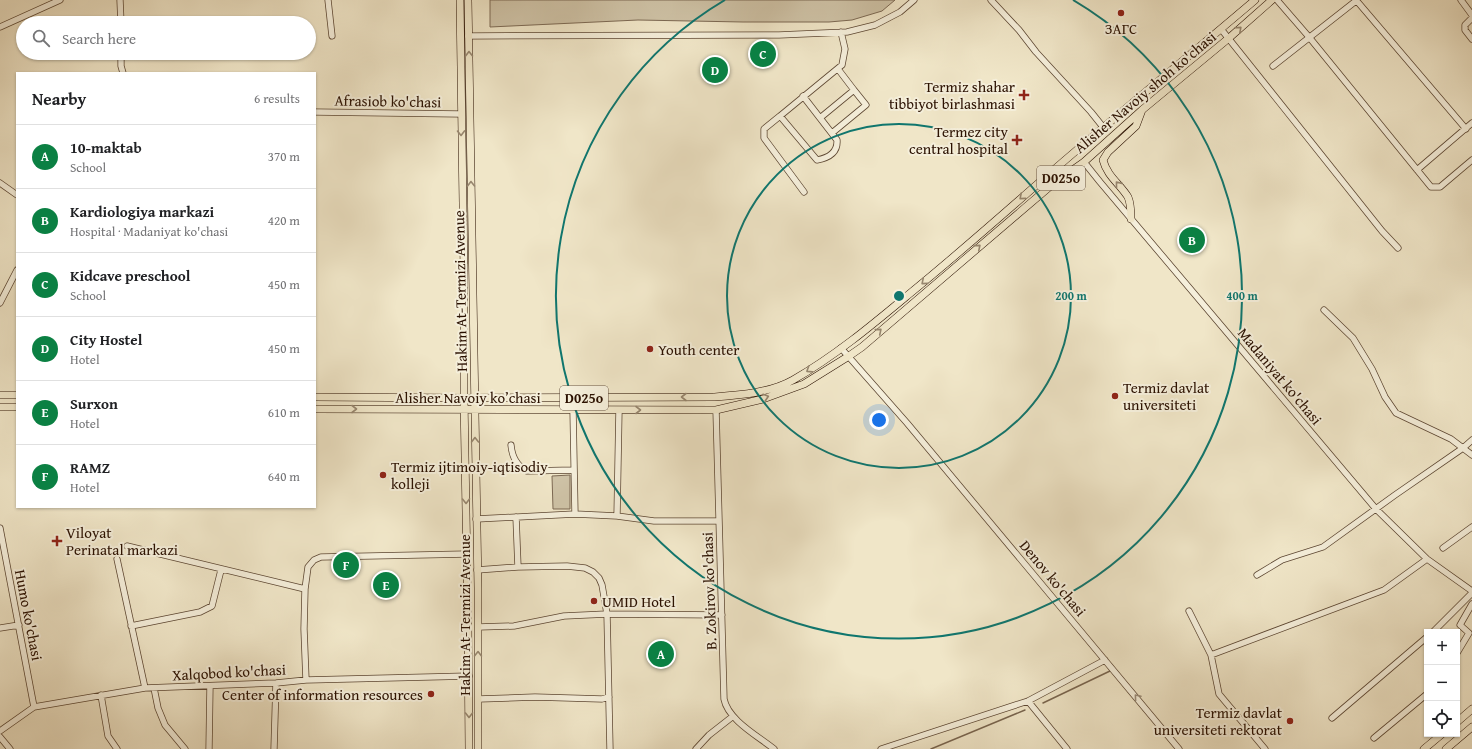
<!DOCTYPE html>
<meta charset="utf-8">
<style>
body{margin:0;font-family:"Gentium Book Plus",serif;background:#f2f2f2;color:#202124}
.controls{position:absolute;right:12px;bottom:12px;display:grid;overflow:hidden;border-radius:0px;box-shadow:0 1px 3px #0004}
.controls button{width:36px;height:36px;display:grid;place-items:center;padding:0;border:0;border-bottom:1px solid #e0e0e0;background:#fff;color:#202124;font:20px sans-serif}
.you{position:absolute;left:879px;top:420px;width:14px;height:14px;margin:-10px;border:3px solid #fff;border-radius:50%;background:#1a73e8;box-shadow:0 0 0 6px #1a73e833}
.badge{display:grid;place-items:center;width:26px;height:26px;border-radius:50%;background:#0b8043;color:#fff;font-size:13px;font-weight:700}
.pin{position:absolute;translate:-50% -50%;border:2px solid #fff;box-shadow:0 1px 4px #0006}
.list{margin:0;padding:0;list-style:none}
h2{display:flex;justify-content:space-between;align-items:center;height:52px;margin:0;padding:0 16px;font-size:17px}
h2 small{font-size:13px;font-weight:400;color:#757577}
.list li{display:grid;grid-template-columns:26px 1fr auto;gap:12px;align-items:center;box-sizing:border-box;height:64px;padding:0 16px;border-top:1px solid #e0e0e0}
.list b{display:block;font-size:15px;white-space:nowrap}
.list p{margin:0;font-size:13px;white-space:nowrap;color:#757577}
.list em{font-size:13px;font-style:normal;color:#757577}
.icon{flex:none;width:22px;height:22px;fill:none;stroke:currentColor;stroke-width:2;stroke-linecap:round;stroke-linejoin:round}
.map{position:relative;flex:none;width:1472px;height:749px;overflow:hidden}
.search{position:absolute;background:#fff;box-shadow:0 1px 3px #0004;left:16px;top:16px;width:300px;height:44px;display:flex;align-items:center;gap:10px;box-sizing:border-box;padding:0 14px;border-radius:22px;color:#757577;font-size:15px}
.panel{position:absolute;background:#fff;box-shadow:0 1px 3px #0004;left:16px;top:72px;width:300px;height:436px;border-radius:0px}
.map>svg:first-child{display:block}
</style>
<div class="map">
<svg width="1472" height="749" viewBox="0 0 1472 749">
<rect width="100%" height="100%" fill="#f0e6c8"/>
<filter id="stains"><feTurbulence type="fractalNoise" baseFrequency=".005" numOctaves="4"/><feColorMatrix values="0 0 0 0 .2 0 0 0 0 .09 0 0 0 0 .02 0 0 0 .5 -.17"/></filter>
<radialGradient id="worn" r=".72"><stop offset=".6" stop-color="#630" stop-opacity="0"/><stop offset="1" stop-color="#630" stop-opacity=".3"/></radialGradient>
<path fill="#cec2a6" stroke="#7c6953" d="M490,0h405l-13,11 -30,9 -23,2h-86l-105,-2 -148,7z
M570,475v34h-17l-1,-33z"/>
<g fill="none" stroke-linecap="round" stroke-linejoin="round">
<path stroke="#79654f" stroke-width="1.5" d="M1043,703l67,-32
M931,749l94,-39"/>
<g stroke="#5c4632" stroke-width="7">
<path id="minor" d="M120,0l1,23
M328,0l4,36
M991,0l28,30 17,22 55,60 12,15
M1277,0l32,37 122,150h9l32,-27
M1356,0l110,129
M1461,0l11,15
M1472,18l-7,7v5l7,9
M0,27l60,-27
M1221,29l161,202 16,17
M468,36l311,-1 68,-3 28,-7 25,-13 14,-12
M121,53v13l2,7
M1273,66l84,-66
M803,96l34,44c1,13 -9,18 -20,20l-37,-44 62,-51 3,-16 -4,-17
M315,112l145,2
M780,116l-16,13v9l40,54
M820,118l34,-28
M832,133l34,-28 -12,-15 -16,-21
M1084,162l16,20 276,327 51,50 45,32
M1417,170l55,-47
M0,183l17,12
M0,303l17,-33
M1324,310l29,28 19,31 13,28 11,16 55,26 21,16
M841,348l66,75 272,326
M716,410l8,289c4,21 34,37 50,50
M511,445c1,12 6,21 16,26l47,-1
M575,514l42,2 37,5h65
M617,516l2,-106
M476,519l99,-5 -2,-104
M0,528l34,179
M127,546l178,43
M1443,548l29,-21
M117,559l28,129
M518,567l49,-1 18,2 8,4 6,6 3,7 5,29 3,135
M477,570l41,-3 -2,-50
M1257,575l25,-15 41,-13 72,-52 68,-47 9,-8
M1189,611l22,44 8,39 46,55
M131,626l69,-14 12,-6 9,-36
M478,627l36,-1 50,-10 43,-2 115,1
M0,628l19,-3
M1433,632l39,-39
M1457,653l12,-20 -9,-8 12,-21
M1211,655l173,-65 43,-31
M306,680l-2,-51 1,-40 3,-22 6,-7 7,-3 146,-3
M154,688l4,20 7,17 20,24
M101,695l7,41 9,13
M478,699l57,-2 67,2 7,-2
M1028,701l39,48
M1332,718l95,-81
M0,731l34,-24 111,-19 131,-5 30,-3 163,-4
M0,737l10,12
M1374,738l53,-44
M209,749l1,-63
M274,749l2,-66
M696,749l13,-14 23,-18
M881,749l147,-48 77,-41"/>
</g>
<g stroke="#2a1000" stroke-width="8">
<path id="major" d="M460,0l4,272v126l4,228 1,123
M468,0l10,588v161
M1131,219c0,-7 0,-15 -3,-22 -8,-13 -21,-21 -25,-37l5,-8 28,-26 6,-16
M0,395h17
M315,397l149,1 249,-1c27,-2 57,-4 80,-17 42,-24 79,-55 115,-85 43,-35 84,-71 125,-107 73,-64 148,-125 222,-188
M0,407h17
M315,409l401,1 47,-11 41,-15 45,-28 13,-9 192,-164 30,-21 58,-52 87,-72 43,-38
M1457,722l15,-13
M1424,749l18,-15
M1446,749l26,-22"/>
</g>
<use href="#minor" stroke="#f5efdb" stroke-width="5.5"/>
<use href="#major" stroke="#f0e6c8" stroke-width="7"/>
</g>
<defs><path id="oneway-chevron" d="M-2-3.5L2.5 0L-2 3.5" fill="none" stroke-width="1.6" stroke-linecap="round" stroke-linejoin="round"/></defs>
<g stroke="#97866e">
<use href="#oneway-chevron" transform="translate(1239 29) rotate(-42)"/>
<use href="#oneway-chevron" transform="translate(469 54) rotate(-91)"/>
<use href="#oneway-chevron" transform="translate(461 133) rotate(89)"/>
<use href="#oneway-chevron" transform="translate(471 184) rotate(-91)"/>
<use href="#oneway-chevron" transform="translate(1118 184) rotate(-129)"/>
<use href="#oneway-chevron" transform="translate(1022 197) rotate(139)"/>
<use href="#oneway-chevron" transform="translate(978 247) rotate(-40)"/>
<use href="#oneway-chevron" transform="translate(924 282) rotate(140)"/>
<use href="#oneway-chevron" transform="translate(879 331) rotate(-40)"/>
<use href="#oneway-chevron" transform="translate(809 370) rotate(147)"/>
<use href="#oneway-chevron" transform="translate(684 397) rotate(180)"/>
<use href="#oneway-chevron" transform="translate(766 397) rotate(-18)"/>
<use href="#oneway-chevron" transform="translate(354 409)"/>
<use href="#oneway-chevron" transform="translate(638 410)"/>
<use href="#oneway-chevron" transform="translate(475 440) rotate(-91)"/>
<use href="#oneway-chevron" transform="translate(466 501) rotate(89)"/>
<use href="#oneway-chevron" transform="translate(478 654) rotate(-89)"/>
<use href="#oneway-chevron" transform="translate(469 715) rotate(90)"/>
</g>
<use stroke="#9a8b78" href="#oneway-chevron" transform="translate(1137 697) rotate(-130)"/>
<g fill="none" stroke="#0f766e" stroke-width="2">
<circle cx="899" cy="296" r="172"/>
<path d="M1073 0A343 343 0 1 1 725 0"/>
</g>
<g fill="#8f2418" stroke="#f5efdb" stroke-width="1.5">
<circle cx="1121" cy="13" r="4"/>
<path d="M1022 89h4v4h4v4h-4v4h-4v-4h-4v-4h4z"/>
<path d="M1015 134h4v4h4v4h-4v4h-4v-4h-4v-4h4z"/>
<circle cx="650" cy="349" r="4"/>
<circle cx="1115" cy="396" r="4"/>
<circle cx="383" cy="475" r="4"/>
<path d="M55 535h4v4h4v4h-4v4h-4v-4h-4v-4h4z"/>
<circle cx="594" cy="601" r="4"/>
<circle cx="431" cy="694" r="4"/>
<circle cx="1290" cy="721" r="4"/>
</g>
<g text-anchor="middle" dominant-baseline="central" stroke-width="4" stroke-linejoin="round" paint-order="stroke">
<g fill="#f5efdb" stroke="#675342" stroke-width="1">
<rect x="1037" y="166" width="48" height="24" rx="3"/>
<rect x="560" y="386" width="48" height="24" rx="3"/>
</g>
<g font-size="14" font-weight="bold" fill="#2a1000">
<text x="1061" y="178">D025o</text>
<text x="584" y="398">D025o</text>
</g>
<g font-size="15" fill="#2a1000" stroke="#f5efdb" text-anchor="start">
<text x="1121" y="28" text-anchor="middle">ЗАГС</text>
<text x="1015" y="86" text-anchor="end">Termiz shahar<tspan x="1015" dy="17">tibbiyot birlashmasi</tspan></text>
<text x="1008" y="131" text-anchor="end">Termez city<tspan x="1008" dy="17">central hospital</tspan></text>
<text x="658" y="349">Youth center</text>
<text x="1123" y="387">Termiz davlat<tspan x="1123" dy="17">universiteti</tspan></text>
<text x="391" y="466">Termiz ijtimoiy-iqtisodiy<tspan x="391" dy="17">kolleji</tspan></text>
<text x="66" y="532">Viloyat<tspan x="66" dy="17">Perinatal markazi</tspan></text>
<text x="602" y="601">UMID Hotel</text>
<text x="423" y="694" text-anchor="end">Center of information resources</text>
<text x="1282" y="712" text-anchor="end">Termiz davlat<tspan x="1282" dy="17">universiteti rektorat</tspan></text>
</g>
<g font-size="15" fill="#2a1000" stroke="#f5efdb">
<text transform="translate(1145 92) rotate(-40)">Alisher Navoiy shoh ko'chasi</text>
<text transform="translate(388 101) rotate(1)">Afrasiob ko'chasi</text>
<text transform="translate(460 291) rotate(-91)">Hakim At-Termizi Avenue</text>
<text transform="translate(1280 376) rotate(50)">Madaniyat ko'chasi</text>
<text x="468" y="397">Alisher Navoiy ko’chasi</text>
<text transform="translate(1053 578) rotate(50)">Denov ko'chasi</text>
<text transform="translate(709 591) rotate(-92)">B. Zokirov ko'chasi</text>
<text transform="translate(29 615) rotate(79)">Humo ko'chasi</text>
<text transform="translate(464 615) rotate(-90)">Hakim At-Termizi Avenue</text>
<text transform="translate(229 672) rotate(-3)">Xalqobod ko'chasi</text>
</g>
</g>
<circle cx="899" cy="296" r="6" fill="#0f766e" stroke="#f5efdb" stroke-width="2"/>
<g font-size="12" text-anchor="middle" font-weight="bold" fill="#0f766e" stroke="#f5efdb" stroke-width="4" stroke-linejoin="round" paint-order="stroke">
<text x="1071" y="300">200 m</text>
<text x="1242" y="300">400 m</text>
</g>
<rect width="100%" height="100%" filter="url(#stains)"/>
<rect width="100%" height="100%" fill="url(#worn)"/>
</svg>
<div class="controls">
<button>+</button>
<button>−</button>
<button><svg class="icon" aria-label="locate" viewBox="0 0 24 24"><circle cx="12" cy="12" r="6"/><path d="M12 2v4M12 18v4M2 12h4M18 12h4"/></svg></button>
</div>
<div class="you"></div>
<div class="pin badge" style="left:661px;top:654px">A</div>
<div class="pin badge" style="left:1192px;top:240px">B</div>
<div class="pin badge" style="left:763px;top:54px">C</div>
<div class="pin badge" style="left:715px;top:70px">D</div>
<div class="pin badge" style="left:386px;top:585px">E</div>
<div class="pin badge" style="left:346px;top:565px">F</div>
<div class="search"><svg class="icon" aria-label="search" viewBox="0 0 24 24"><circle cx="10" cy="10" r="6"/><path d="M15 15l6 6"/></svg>Search here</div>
<section class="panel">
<h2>Nearby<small>6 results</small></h2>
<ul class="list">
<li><span class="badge">A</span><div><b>10-maktab</b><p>School</p></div><em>370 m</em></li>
<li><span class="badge">B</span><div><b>Kardiologiya markazi</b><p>Hospital · Madaniyat ko'chasi</p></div><em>420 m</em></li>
<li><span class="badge">C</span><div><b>Kidcave preschool</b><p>School</p></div><em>450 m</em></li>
<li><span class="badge">D</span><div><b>City Hostel</b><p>Hotel</p></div><em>450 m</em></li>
<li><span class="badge">E</span><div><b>Surxon</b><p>Hotel</p></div><em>610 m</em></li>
<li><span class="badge">F</span><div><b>RAMZ</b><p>Hotel</p></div><em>640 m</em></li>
</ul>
</section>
</div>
